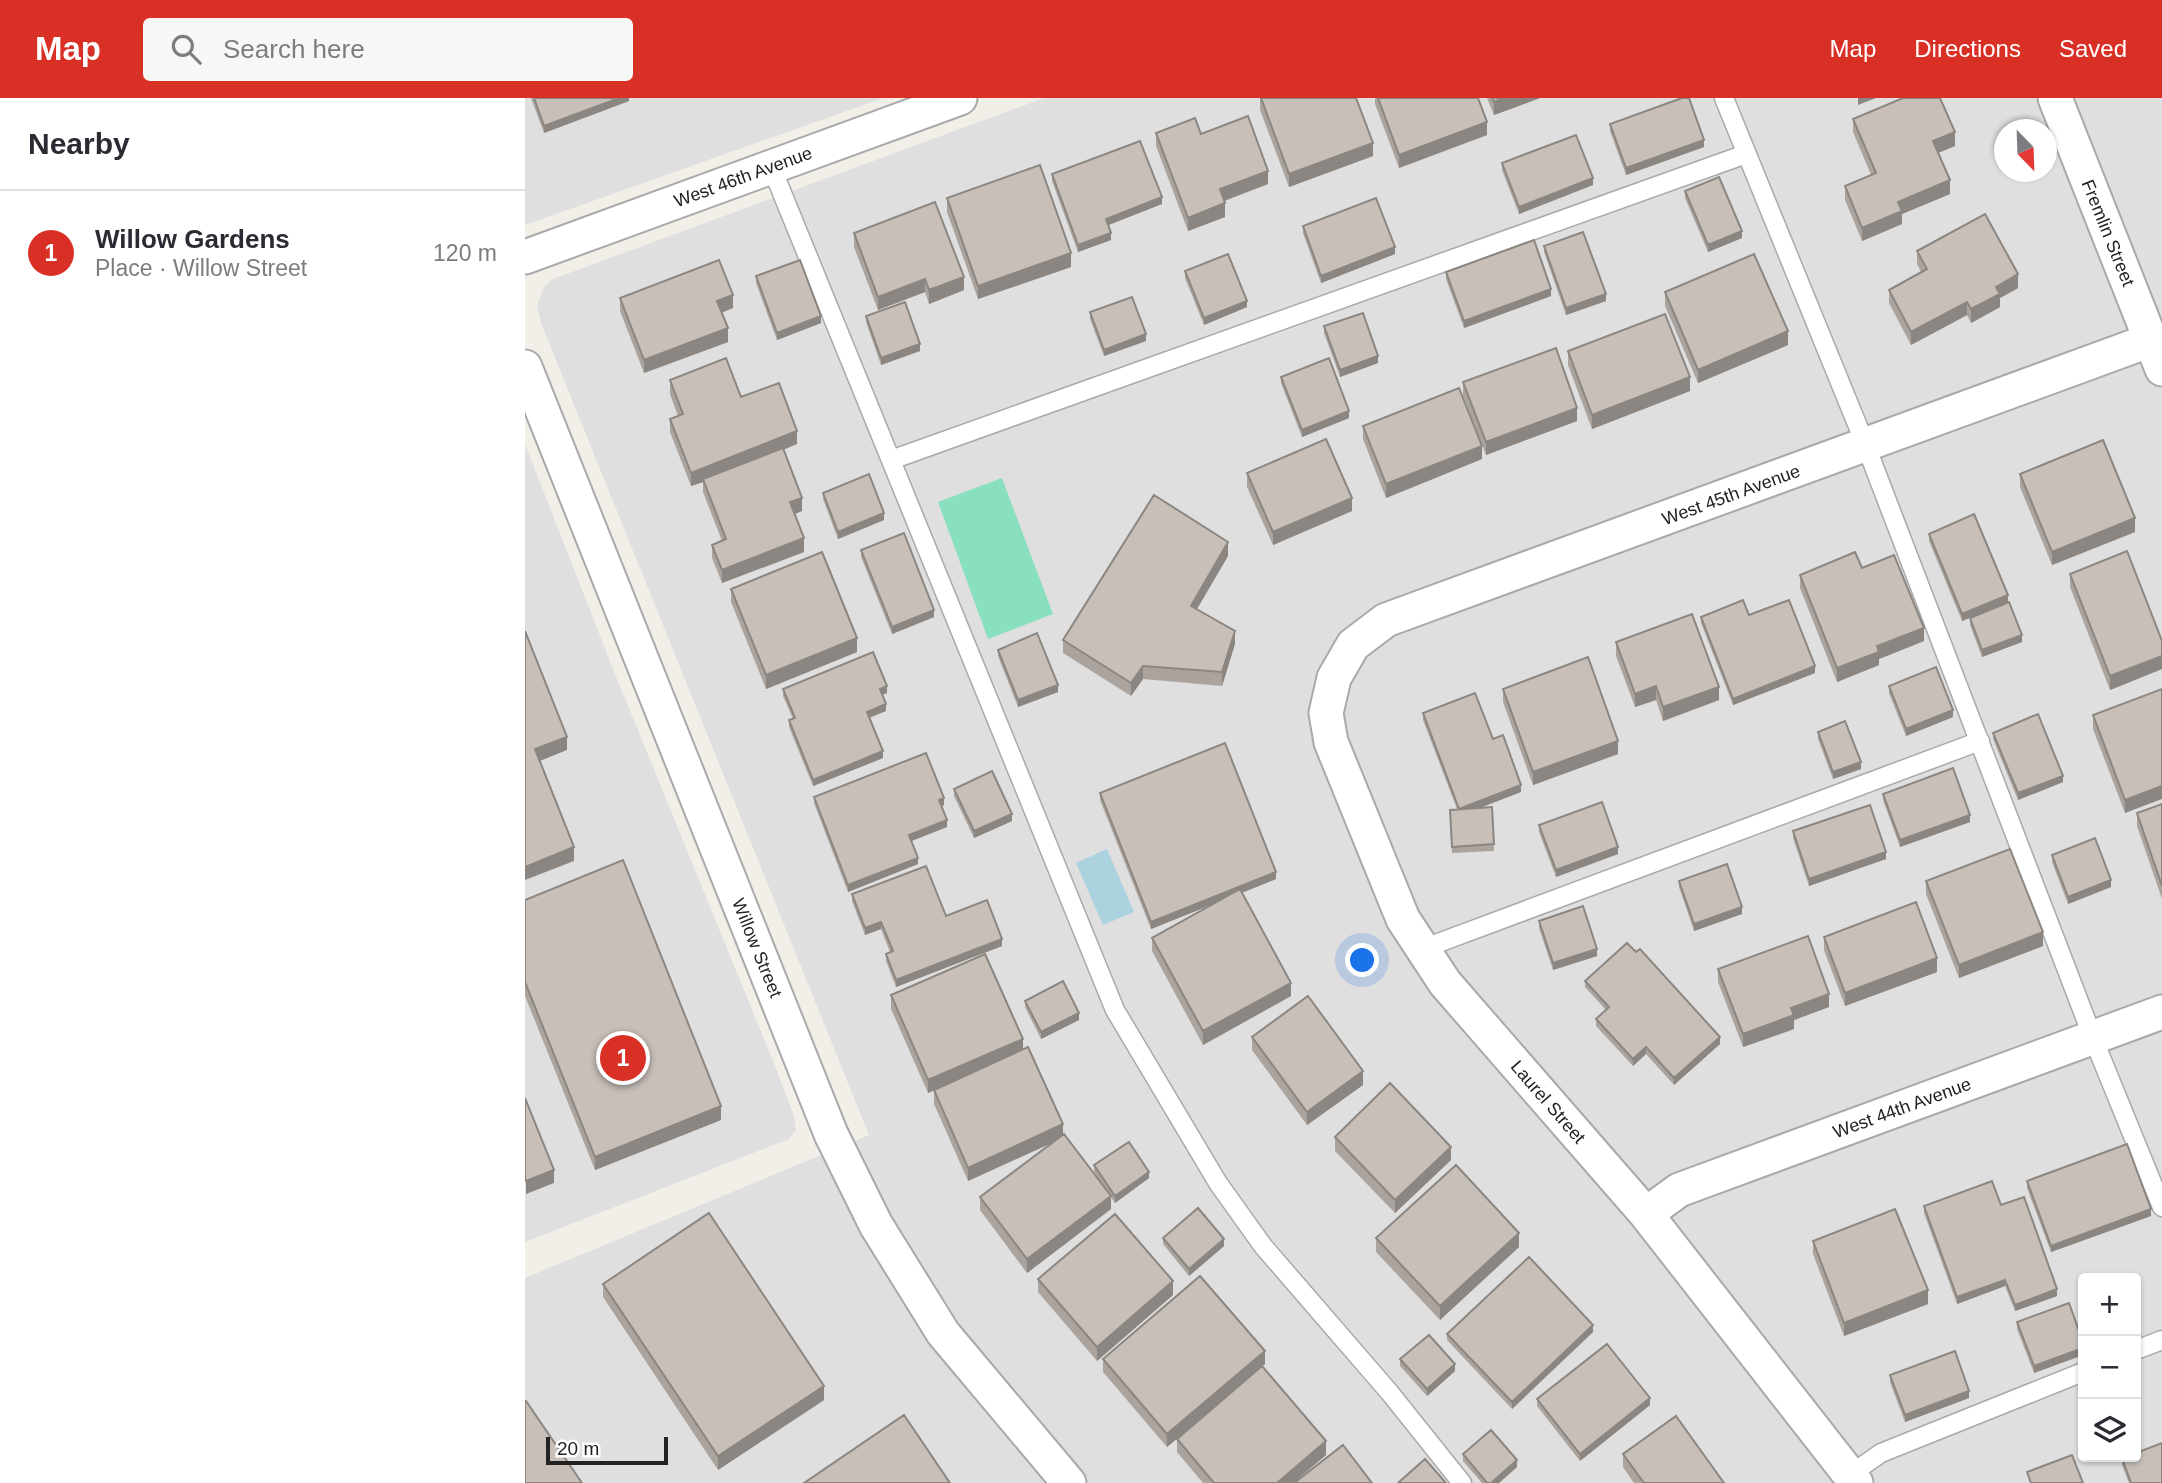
<!DOCTYPE html>
<meta charset="utf-8">
<style>
body{margin:0;font-family:Arial,sans-serif;background:#f7f7f7;color:#2b2b33}
.controls{position:absolute;right:21px;bottom:21px;display:grid;overflow:hidden;border-radius:7px;box-shadow:0 2px 5px #0004}
.controls button{width:63px;height:63px;display:grid;place-items:center;padding:0;border:0;border-bottom:2px solid #e1e1e2;background:#fff;color:#2b2b33;font:35px sans-serif}
.compass{position:absolute;left:1469px;top:21px;width:63px;height:63px;border-radius:50%;background:#fff;box-shadow:0 2px 5px #0004;rotate:157deg}
.scale{position:absolute;left:21px;bottom:18px;width:122px;box-sizing:border-box;padding-left:7px;border:4px solid #222;border-top:0;font-size:19px;line-height:24px;white-space:nowrap;color:#222;-webkit-text-stroke:5px #fff;paint-order:stroke}
.you{position:absolute;left:838px;top:863px;width:24px;height:24px;margin:-18px;border:5px solid #fff;border-radius:50%;background:#1a73e8;box-shadow:0 0 0 10px #1a73e833}
.badge{display:grid;place-items:center;width:46px;height:46px;border-radius:50%;background:#d93025;color:#fff;font-size:23px;font-weight:700}
.pin{position:absolute;translate:-50% -50%;border:4px solid #fff;box-shadow:0 2px 7px #0006}
.list{margin:0;padding:0;list-style:none}
h2{display:flex;justify-content:space-between;align-items:center;height:91px;margin:0;padding:0 28px;font-size:30px}
h2 small{font-size:23px;font-weight:400;color:#7c7c81}
.list li{display:grid;grid-template-columns:46px 1fr auto;gap:21px;align-items:center;box-sizing:border-box;height:126px;padding:0 28px;border-top:2px solid #e1e1e2}
.list b{display:block;font-size:26px;white-space:nowrap}
.list p{margin:0;font-size:23px;white-space:nowrap;color:#7c7c81}
.list em{font-size:23px;font-style:normal;color:#7c7c81}
.icon{flex:none;width:38px;height:38px;fill:none;stroke:currentColor;stroke-width:2;stroke-linecap:round;stroke-linejoin:round}
.map{position:relative;flex:none;width:1637px;height:1385px;overflow:hidden}
header{display:flex;align-items:center;gap:42px;box-sizing:border-box;height:98px;padding:0 35px;background:#d93025;color:#fff}
header strong{font-size:33px}
nav{display:flex;gap:38px;margin-inline-start:auto;font-size:24px}
.search{width:490px;height:63px;background:#f7f7f7;display:flex;align-items:center;gap:18px;box-sizing:border-box;padding:0 24px;border-radius:7px;color:#7c7c81;font-size:26px}
main{display:flex}
aside{flex:1;background:#fff}
.map>svg:first-child{display:block}
</style>
<header>
<strong>Map</strong>
<div class="search"><svg class="icon" aria-label="search" viewBox="0 0 24 24"><circle cx="10" cy="10" r="6"/><path d="M15 15l6 6"/></svg>Search here</div>
<nav><a>Map</a><a>Directions</a><a>Saved</a></nav>
</header>
<main>
<aside>
<h2>Nearby<small></small></h2>
<ul class="list">
<li><span class="badge">1</span><div><b>Willow Gardens</b><p>Place · Willow Street</p></div><em>120 m</em></li>
</ul>
</aside>
<div class="map">
<svg width="1637" height="1385" viewBox="0 0 1637 1385">
<rect width="100%" height="100%" fill="#f2efe9"/>
<path fill="#e0dfdf" fill-rule="evenodd" d="M0,0h358l-358,127z
M519,0h1118v1385h-1637v-205l344,-143 -328,-812 -4,-17 7,-19 9,-8zM1479,32h42v42h-42zM1558,1180h53v179h-53z
M0,346l90,230 158,387 21,55 2,14 -7,9 -264,103z"/>
<path fill="#88e0be" d="M477,380l51,136 -65,25 -50,-137z"/>
<path fill="#aad3df" d="M582,751l27,63 -31,13 -27,-62z"/>
<g fill="none" stroke-linecap="round" stroke-linejoin="round">
<g stroke="#a9a9a9" stroke-width="21">
<path id="service" d="M1199,0l142,348 227,592 69,169
M246,68l344,844 103,173 45,63 127,147 72,90
M366,362l855,-306
M897,851l558,-208
M1611,1252l26,-10
M1326,1376l30,-21 202,-81"/>
</g>
<g stroke="#a9a9a9" stroke-width="37">
<path id="minor" d="M1530,0l107,271
M0,159l435,-159
M0,269l306,767 45,91 67,108 126,150
M1121,1116l33,-24 483,-178
M1331,1385l-210,-269 -201,-231 -42,-64 -72,-177 -5,-29 8,-35 19,-33 33,-25 765,-280"/>
</g>
<use href="#service" stroke="#fff" stroke-width="18"/>
<use href="#minor" stroke="#fff" stroke-width="33"/>
</g>
<path fill="#aba49e" d="M6,0h98v3l-85,32z
M735,0h96l17,58 -84,31 -29,-77z
M850,0h103l9,37 -88,33 -24,-64z
M962,0h53l-46,17z
M1328,21l102,27 -17,7 12,41 -48,20v10l-40,17 -17,-41v-14l26,-11 -18,-43z
M1085,26l94,23 -78,28 -16,-44z
M631,35l45,1 67,50 -43,17v16l-37,14 -32,-85z
M977,65l91,22 -74,29 -17,-44z
M527,76l110,30 -54,21 3,15 -33,12 -26,-71z
M1160,93l57,47 -34,14 -23,-54z
M422,100l124,69 -93,32 -31,-87z
M778,128l92,28 -74,29 -18,-50z
M329,135l110,57 -35,14 -4,-12 -47,18 -24,-63z
M1019,148l62,55 -40,14 -22,-63z
M1392,153l101,37 -18,10v9l-29,16 -4,-8 -56,30 -22,-42v-13l32,-18 -4,-8z
M660,173l62,36 -43,18 -19,-47z
M921,174l105,24 -87,32 -18,-49z
M231,178l65,47 -44,17 -21,-57z
M1140,194l123,53 -90,38 -33,-77z
M95,200l113,10 -11,5 6,29 -84,31 -24,-62z
M565,214l56,29 -42,15 -14,-37z
M341,218l54,35 -39,14 -15,-43z
M799,228l54,37 -38,14 -16,-44z
M1043,253l122,40 -98,38 -24,-64z
M756,279l68,41 -47,19 -21,-54z
M145,282l71,17 56,47 -14,6 19,61 -8,3 10,38 -82,31 -10,-25v-13l10,-4 -19,-49v-10l-12,4 -21,-54v-13l8,-3 -8,-22z
M938,284l114,39 -91,34 -23,-60z
M838,328l119,33 -96,39 -23,-59z
M722,375l105,38 -79,34 -26,-58z
M1495,376l115,58 -83,33 -32,-78z
M298,395l61,27 -46,19 -15,-40z
M1404,436l79,68 -46,19 -33,-80z
M336,452l73,67 -42,17 -31,-77z
M703,458l-31,53 38,35 -13,42 -79,-7 -12,17 -68,-43v-13z
M1337,470l62,73 -45,18v6l-42,17 -37,-94v-13z
M1545,476l92,67v28l-52,21 -40,-103z
M206,491l126,63 -91,37 -35,-87z
M1224,517l66,58 -82,32 -32,-82v-6z
M1445,520l52,24 -40,15 -12,-32z
M1091,544l103,58 -56,21 -7,-21 -21,7 -19,-51z
M473,552l60,42 -40,15 -20,-51z
M1364,588l64,31 -47,19 -17,-43z
M258,591l104,4 -5,2 4,16 -16,7 13,40 -70,28 -24,-59v-7l4,-1 -10,-23z
M978,591l115,65 -85,31 -30,-83z
M1637,591l-37,124 -32,-84v-14z
M898,615l70,26 28,53 -42,16 13,-1 2,44 -42,2 -2,-43 7,-1 -34,-89z
M1293,634l43,37 -28,10 -15,-40z
M1468,635l70,49 -45,18 -25,-61z
M429,691l58,32 -38,17 -20,-42z
M575,695l176,86 -34,14 49,103 -88,49 -51,-94v-13l61,-34 -62,25 -51,-129z
M1358,696l87,28 -70,25 -17,-47z
M289,699l130,8 -3,1 6,21 -36,14 7,23 -70,28 -34,-89z
M1637,706v95l-25,-73v-13z
M1014,727l79,29 -62,23 -17,-45z
M1268,733l93,28 -77,27 -16,-48z
M1527,757l59,32 -43,17 -16,-42z
M1154,783l63,33 -48,17 -15,-44z
M1401,783l117,65 -84,32 -33,-84z
M327,796l94,22 56,30 -106,41 -10,-26v-7l4,-2 -9,-23 -16,6 -13,-34z
M0,802l196,220 -126,50 -70,-174z
M1014,823l58,35 -44,14 -14,-42z
M1299,839l113,35 -92,34 -21,-56z
M1193,871l111,38 -35,13v9l-51,18 -25,-65z
M1060,883l135,63 -46,41 -28,-31 -13,12 -37,-40v-7l10,-9 -21,-23z
M366,897l132,55 40,84 42,54 -11,-16v-7l55,13 -34,25 -4,-6v12l-84,64 -47,-63v-13l71,-54 -83,38 -34,-77v-14l-6,3 -37,-84z
M500,903l54,19 -38,19 -16,-32z
M727,939l111,48 -56,40 -55,-75z
M810,1039l116,23 -56,53 -60,-62z
M1502,1083l124,35 -100,36 -24,-64z
M1476,1107l56,91 -42,15 -10,-25 -48,18 -33,-91v-7z
M638,1140l61,8 -35,30 -26,-32z
M851,1140l143,9 -79,73 -64,-68z
M1288,1143l115,63 -84,32 -31,-82z
M513,1181l135,16 -76,66 -59,-69z
M78,1186l221,116 -106,70 -115,-173z
M1492,1224l66,20v13l-49,18 -17,-44z
M1068,1234l-81,77 -65,-69v-6z
M578,1261l162,5 -3,2 64,89 -33,28h-90l-26,-31v-13l-10,8 -64,-75z
M875,1261l55,12 -28,25 -27,-30z
M1365,1277l79,23 -64,24 -15,-40z
M1012,1301l113,6 -70,56 -43,-55z
M938,1356l54,13 -18,16h-17l-19,-22z
M1098,1356l101,29h-90l-11,-16z
M1597,1360l40,25h-33l-7,-18z"/>
<path fill="#8b8681" d="M94,0h10v3l-85,32v-7z
M979,0h36l-46,17v-13z
M1333,0h18l-18,7z
M962,24v13l-88,33v-13z
M1430,34v14l-22,9v-14z
M1179,42v7l-78,28v-7z
M848,45v13l-84,31v-13z
M743,73v13l-48,18v-13z
M1068,80v7l-74,29v-7z
M1425,82v14l-48,20v10l-40,17v-13l36,-26z
M637,99v7l-56,22v-7z
M700,105v14l-37,14v-13z
M1217,133v7l-34,14v-7z
M586,135v7l-33,12v-7z
M870,149v7l-74,29v-7z
M546,155v14l-93,32v-13z
M1493,176v14l-18,10v9l-29,16v-14l25,-22z
M439,179v13l-35,14v-14z
M400,181v13l-47,18v-13z
M1026,191v7l-87,32v-7z
M1081,196v7l-40,14v-7z
M208,197v13l-16,6v-13z
M722,203v6l-43,18v-7z
M1442,204v13l-56,30v-13z
M296,218v7l-44,17v-7z
M203,230v14l-84,31v-13z
M1263,233v14l-90,38v-13z
M621,236v7l-42,15v-6z
M395,246v7l-39,14v-7z
M853,258v7l-38,14v-7z
M1165,279v14l-98,38v-14z
M1052,310v13l-91,34v-13z
M824,313v7l-47,19v-7z
M272,333v13l-93,37 -1,-2v3l-12,4v-13z
M957,348v13l-96,39v-14z
M277,400v13l-12,5v-14z
M827,400v13l-79,34v-13z
M359,415v7l-46,19v-7z
M1610,420v14l-83,33v-13z
M279,440v14l-82,31v-13z
M703,444v14l-37,63v-13z
M1483,497v7l-46,19v-7z
M409,512v7l-42,17v-7z
M1399,530v13l-45,18v6l-42,17v-14l40,-22z
M710,533v13l-13,42v-14z
M1497,537v7l-40,15v-7z
M332,540v14l-91,37v-14z
M1637,558v13l-52,21v-14z
M618,568v13l-12,17v-13z
M1290,568v7l-82,32v-6z
M533,587v7l-40,15v-7z
M362,588v7l-7,3v-7z
M1131,588v14l-21,7v-13z
M1194,589v13l-56,21v-14z
M361,606v7l-19,7v-6z
M1428,612v7l-47,19v-7z
M42,639v13l-32,13v-14z
M1093,643v13l-85,31v-13z
M358,653v7l-70,28v-6z
M1336,664v7l-28,10v-7z
M1538,678v6l-45,18v-7z
M996,687v7l-62,24v-7z
M1637,688v13l-37,14v-13z
M419,700v7l-5,2v-7z
M487,716v7l-38,17v-7z
M1445,717v7l-70,25v-7z
M422,722v7l-38,15v-7z
M49,749v14l-49,19v-13z
M1093,749v7l-62,23v-7z
M1361,754v7l-77,27v-7z
M393,760v6l-70,28v-7z
M751,774v7l-125,50v-7z
M1586,782v7l-43,17v-7z
M1217,809v7l-48,17v-7z
M356,824v7l-16,6v-7z
M1518,834v14l-84,32v-13z
M477,841v7l-106,41v-7z
M1072,851v7l-44,14v-7z
M1412,860v14l-92,34v-13z
M766,885v13l-88,49v-14z
M1304,896v13l-35,13v9l-51,18v-13l48,-26z
M554,915v7l-38,19v-7z
M1195,939v7l-46,41v-7z
M498,941v13l-95,41v-13z
M1121,949v7l-13,12v-7z
M838,973v14l-56,40v-13z
M196,1008v14l-126,50v-13z
M538,1026v14l-95,43v-13z
M926,1049v13l-56,53v-13z
M29,1072v13l-28,11v-13z
M624,1074v6l-34,25v-7z
M586,1098v13l-84,64v-14z
M1626,1111v7l-100,36v-6z
M994,1135v14l-79,73v-14z
M699,1141v7l-35,30v-7z
M1480,1182v6l-48,18v-7z
M648,1183v14l-76,66v-14z
M1532,1191v7l-42,15v-6z
M1403,1192v14l-84,32v-13z
M1068,1227v7l-81,77v-7z
M1558,1250v7l-49,18v-7z
M740,1253v13l-98,83v-13z
M930,1266v7l-28,25v-7z
M299,1288v14l-106,70v-14z
M1444,1293v7l-64,24v-7z
M1125,1300v7l-70,56v-7z
M801,1343v14l-33,28h-16z
M992,1362v7l-18,16h-8z"/>
<path fill="#c7bfb8" stroke="#8b8681" stroke-width="2" d="M9,0h85l-75,28z
M736,0h95l17,45 -84,31z
M853,0h100l9,24 -88,33z
M967,0h12l-10,4z
M1157,0h7l15,42 -78,28 -16,-44z
M1378,0h37l15,34 -22,9 17,39 -52,22 4,9 -40,17 -17,-42 31,-13 -23,-54z
M723,18l20,55 -48,18 5,14 -37,15 -32,-85 39,-15 6,16z
M1051,37l17,43 -74,29 -17,-44z
M615,43l22,56 -56,22 5,14 -33,12 -26,-71z
M515,67l31,88 -93,33 -31,-88z
M1194,79l23,54 -34,14 -23,-54z
M851,100l19,49 -74,29 -18,-50z
M410,104l29,75 -35,13 -4,-11 -47,18 -24,-64z
M1460,116l33,60 -22,13 4,7 -29,15 -4,-7 -56,30 -22,-42 38,-21 -10,-18z
M1058,134l23,62 -40,14 -22,-62z
M1009,142l17,49 -87,32 -18,-49z
M703,156l19,47 -43,17 -19,-47z
M1229,156l34,77 -90,39 -33,-78z
M194,162l14,35 -16,6 11,27 -84,32 -24,-62z
M275,162l21,56 -44,17 -21,-57z
M607,199l14,37 -42,16 -14,-38z
M380,204l15,42 -39,14 -15,-42z
M838,215l15,43 -38,14 -16,-44z
M1140,216l25,63 -98,38 -24,-64z
M1031,250l21,60 -91,34 -23,-60z
M201,260l15,39 38,-14 18,48 -106,42 -21,-54 13,-5 -13,-34z
M804,260l20,53 -47,19 -21,-53z
M934,290l23,58 -96,38 -23,-58z
M801,341l26,59 -79,34 -26,-59z
M1578,342l32,78 -83,34 -32,-78z
M258,350l19,50 -12,4 14,36 -82,32 -10,-25 14,-6 -23,-60z
M344,376l15,39 -46,19 -15,-39z
M629,397l74,47 -37,64 44,25 -13,41 -79,-6 -12,17 -68,-43z
M1449,416l34,81 -46,19 -33,-80z
M379,435l30,77 -42,17 -31,-77z
M1602,453l35,90v15l-52,20 -40,-102z
M297,454l35,86 -91,37 -35,-86z
M1330,454l7,16 32,-13 30,73 -47,18 2,6 -42,16 -37,-93z
M1218,502l6,15 40,-15 26,66 -82,33 -32,-82z
M1484,504l13,33 -40,15 -12,-32z
M1167,516l27,73 -56,20 -7,-21 -21,8 -19,-52z
M0,533l42,106 -32,12 39,98 -49,20z
M512,535l21,52 -40,15 -20,-50z
M348,554l14,34 -7,3 6,15 -19,8 16,39 -70,29 -24,-60 6,-2 -12,-29z
M1063,559l30,84 -85,31 -30,-83z
M1411,569l17,43 -47,19 -17,-43z
M1637,591v97l-37,14 -32,-85z
M950,595l18,46 10,-4 18,50 -62,24 -36,-96z
M1513,616l25,62 -45,17 -25,-60z
M1320,623l16,41 -28,10 -15,-40z
M700,645l51,129 -125,50 -51,-129z
M401,655l18,45 -5,2 8,20 -38,15 9,23 -70,27 -34,-88z
M1428,670l17,47 -70,25 -17,-46z
M467,673l20,43 -38,17 -20,-42z
M1077,704l16,45 -62,23 -17,-45z
M1637,706v82l-25,-73z
M1345,707l16,47 -77,27 -16,-48z
M967,709l2,37 -42,3 -2,-37z
M1570,740l16,42 -43,17 -16,-42z
M1485,751l33,83 -84,33 -33,-84z
M98,762l98,246 -126,51 -70,-175v-82z
M1202,766l15,43 -48,17 -15,-43z
M401,768l20,50 41,-16 15,39 -106,41 -10,-26 7,-3 -12,-29 -16,6 -13,-34z
M715,791l51,94 -88,48 -51,-93z
M1391,804l21,56 -92,35 -21,-56z
M1058,808l14,43 -44,14 -14,-42z
M1283,838l21,58 -38,14 3,7 -51,19 -25,-65z
M1102,845l9,9 4,-3 80,88 -46,41 -28,-31 -13,12 -37,-40 13,-12 -24,-26z
M460,856l38,85 -95,41 -37,-85z
M538,883l16,32 -38,19 -16,-31z
M783,898l55,75 -56,41 -55,-75z
M503,949l35,77 -95,44 -34,-78z
M865,985l61,64 -56,53 -60,-63z
M0,1000l29,72 -28,11 -1,-2z
M539,1036l47,62 -84,63 -47,-62z
M604,1044l20,30 -34,24 -21,-31z
M1602,1046l24,65 -100,37 -24,-65z
M931,1067l63,68 -79,73 -64,-68z
M1467,1083l9,24 23,-8 33,92 -42,16 -10,-25 -48,17 -33,-91z
M673,1110l26,31 -35,30 -26,-31z
M1370,1111l33,81 -84,33 -31,-82z
M184,1115l115,173 -106,70 -115,-172z
M590,1116l58,67 -76,66 -59,-68z
M1004,1159l64,68 -81,77 -65,-68z
M675,1178l65,75 -98,83 -64,-75z
M1544,1205l14,39v6l-49,18 -17,-44z
M904,1237l26,29 -28,25 -27,-30z
M1082,1246l43,54 -70,56 -43,-55z
M1430,1253l14,40 -64,24 -15,-40z
M737,1268l64,75 -49,42h-63l-37,-44z
M0,1303h1l56,82h-57z
M379,1317l46,68h-146z
M1151,1318l48,67h-80l-21,-29z
M966,1332l26,30 -26,23h-4l-24,-29z
M1637,1345v40h-31l-9,-25 4,-1h10v-4z
M818,1347l29,38h-78z
M1547,1357l11,28h-52l-4,-11z
M900,1361l21,24h-48z"/>
<g text-anchor="middle" dominant-baseline="central" stroke-width="5" stroke-linejoin="round" paint-order="stroke">
<g font-size="18" fill="#222" stroke="#fff">
<text transform="translate(218 79) rotate(-20)">West 46th Avenue</text>
<text transform="translate(1583 135) rotate(68)">Fremlin Street</text>
<text transform="translate(1206 397) rotate(-20)">West 45th Avenue</text>
<text transform="translate(232 850) rotate(68)">Willow Street</text>
<text transform="translate(1023 1004) rotate(49)">Laurel Street</text>
<text transform="translate(1377 1010) rotate(-20)">West 44th Avenue</text>
</g>
</g>
</svg>
<div class="controls">
<button>+</button>
<button>−</button>
<button><svg class="icon" aria-label="layers" viewBox="0 0 24 24"><path d="M12 4l9 5-9 5-9-5zM3 14l9 5 9-5"/></svg></button>
</div>
<svg class="compass" viewBox="-18 -18 36 36"><path d="M0-13l5 13h-10z" fill="#e53935"/><path d="M0 13l5-13h-10z" fill="#7c7c81"/></svg>
<div class="scale">20 m</div>
<div class="you"></div>
<div class="pin badge" style="left:98px;top:960px">1</div>
</div>
</main>
